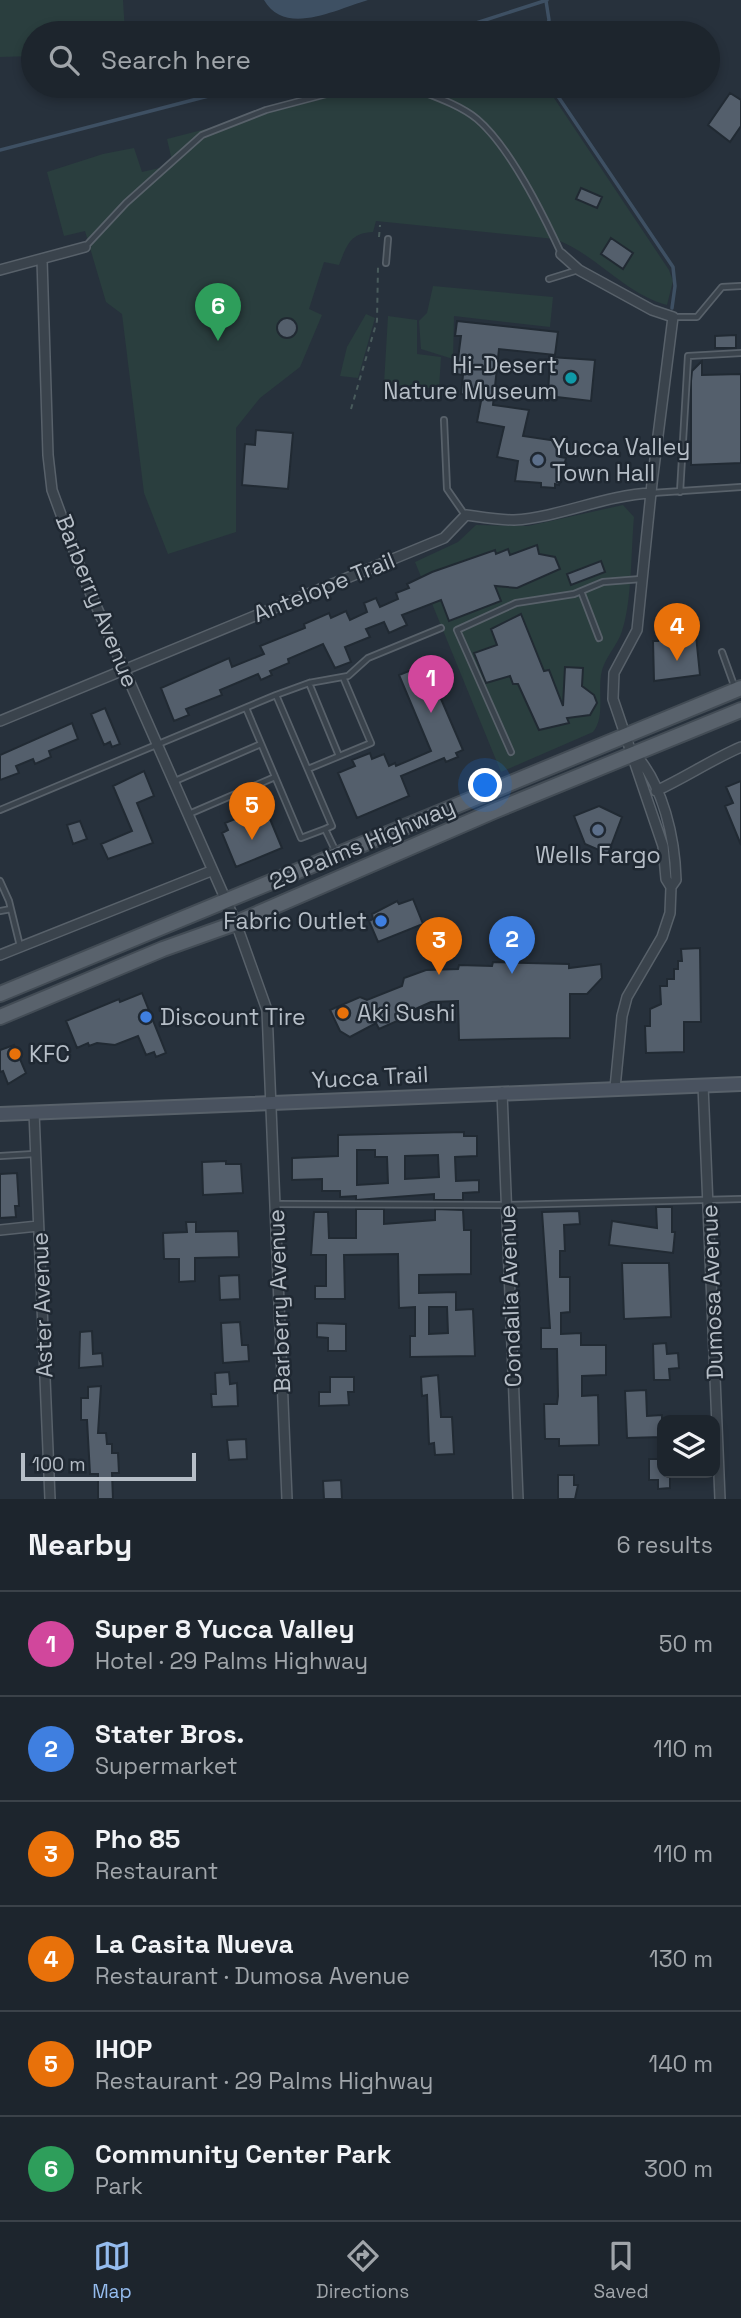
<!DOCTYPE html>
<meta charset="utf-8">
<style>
body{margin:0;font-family:"Space Grotesk",sans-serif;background:#252d35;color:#f1f3f6}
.controls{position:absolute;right:21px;bottom:21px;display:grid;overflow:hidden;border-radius:14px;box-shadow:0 4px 10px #0003}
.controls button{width:63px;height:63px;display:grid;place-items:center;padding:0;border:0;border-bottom:2px solid #3b4249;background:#1d252d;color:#f1f3f6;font:35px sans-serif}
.scale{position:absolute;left:21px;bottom:18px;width:175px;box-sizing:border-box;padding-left:7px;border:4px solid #b6bec7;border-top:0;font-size:19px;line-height:24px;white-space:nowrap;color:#b6bec7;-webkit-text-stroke:5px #1f2832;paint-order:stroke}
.you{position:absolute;left:486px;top:786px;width:24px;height:24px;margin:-18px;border:5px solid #fff;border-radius:50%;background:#1a73e8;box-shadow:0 0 0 10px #1a73e833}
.badge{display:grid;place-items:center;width:46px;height:46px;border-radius:50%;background:#95bcee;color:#fff;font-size:23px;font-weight:700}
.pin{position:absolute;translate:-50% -58px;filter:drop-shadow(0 2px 4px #0008)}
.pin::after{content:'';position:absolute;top:37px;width:24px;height:21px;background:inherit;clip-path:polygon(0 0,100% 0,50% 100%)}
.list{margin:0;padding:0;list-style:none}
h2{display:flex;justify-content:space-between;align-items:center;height:91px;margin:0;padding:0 28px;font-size:30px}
h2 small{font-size:23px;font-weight:400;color:#a0a5aa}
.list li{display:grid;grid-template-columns:46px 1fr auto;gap:21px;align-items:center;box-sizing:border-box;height:105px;padding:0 28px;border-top:2px solid #3b4249}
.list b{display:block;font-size:26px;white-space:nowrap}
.list p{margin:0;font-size:23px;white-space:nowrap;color:#a0a5aa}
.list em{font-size:23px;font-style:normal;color:#a0a5aa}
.icon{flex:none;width:38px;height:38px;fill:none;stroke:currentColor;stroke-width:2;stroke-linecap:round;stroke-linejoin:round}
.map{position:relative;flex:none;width:741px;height:1499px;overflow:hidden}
.search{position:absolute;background:#1d252d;box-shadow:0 4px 10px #0003;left:21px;right:21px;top:21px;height:77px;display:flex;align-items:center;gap:18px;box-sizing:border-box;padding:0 24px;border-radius:38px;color:#a0a5aa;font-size:26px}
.sheet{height:721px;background:#1d252d}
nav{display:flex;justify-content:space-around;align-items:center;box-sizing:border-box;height:98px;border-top:2px solid #3b4249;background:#1d252d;font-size:19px;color:#a0a5aa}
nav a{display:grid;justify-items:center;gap:4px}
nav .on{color:#95bcee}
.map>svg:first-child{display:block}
</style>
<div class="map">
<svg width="741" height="1499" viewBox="0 0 741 1499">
<rect width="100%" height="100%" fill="#27313c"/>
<path fill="#2a3e3e" d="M0,0h123l2,33h-92v23l-33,1z
M372,86h174l123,184 4,11 -6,24c-42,-11 -71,-51 -112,-66l-179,-18 -3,11c-23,1 -26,13 -34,33l-15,-3 -15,47 13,6 -22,52 -40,31 -24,30v104l-68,22 -24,-61 -22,-179 -16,-12 -21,-71 -21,5 -17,-64 56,-18 31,-6 8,24 31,-7 -6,-26z
M433,286l120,11 -3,30 -96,-11 -1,43 -32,-10 -2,-28 8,-8z
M366,314l9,4 -17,60 -18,-2 7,-29z
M388,316l29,4v34l24,3 -2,32 -55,-5z
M623,505l11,12c-3,32 -2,85 -12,114 -5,16 -18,26 -21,44 -3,19 4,42 -8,57l-92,40 -86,-210 43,-20 18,-17 52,1z"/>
<path fill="#3e5063" d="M264,0h104c-31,9 -83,37 -104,0z"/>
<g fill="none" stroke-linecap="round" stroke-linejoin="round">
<path stroke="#3e5063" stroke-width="3.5" d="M445,33l102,-33
M545,33l4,-13 -3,-19
M551,86l122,181 2,19 -3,22
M0,150l247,-64"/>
</g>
<path fill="#545f6c" stroke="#212a33" stroke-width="2" fill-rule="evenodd" d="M730,93l11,7v26l-11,16 -22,-17z
M581,188l21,9 -5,11 -21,-9z
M611,238l22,15 -10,16 -22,-15z
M277 328a10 10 0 1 1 20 0a10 10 0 1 1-20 0Z
M457,321l101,11 -3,23 -56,-6 -6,56 36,5 -6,26 41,6 -4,15 6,1 -7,27 -4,-1v4l-14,-1v-4l-26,-2 3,-20 -21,-4 7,-30 -27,-5 5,-26 -21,-2 2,-19 -7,-1 5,-38h-6z
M736,335v13h-21v-12z
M550,357l45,3 -4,41 -43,-5z
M702,361v14l39,-1v89l-50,2v-84l1,-10z
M256,430l37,3 -5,56 -46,-4 3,-41 10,1z
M537,545l2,9 16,3 5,12 -43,19 -22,-2 6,15 -52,20 -8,-21 -39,15 5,10 -18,8 -5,-11 -18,7 4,8 -25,10 6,15 -16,6 -12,-24 -35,15 1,4 -19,8 2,4 -11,5 -3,-6 -38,16 2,5 -36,14 3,6 -15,6 -13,-33 68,-30 3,9 32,-13 -4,-8 45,-18 -1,-4 25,-11 2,5 15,-7 4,9 17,-8 -3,-9 12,-5 4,9 18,-8 -2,-6 13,-5 -2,-4 25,-12 63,-22 1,4 12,-5 2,6z
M601,561l4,11 -34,13 -4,-11z
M521,614l23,57 5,-1 14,36 2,-39 18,1 -1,18 12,9 3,8 -7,12 -23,3 2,5 -30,7 -21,-46h-5l-3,-8 -24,7 -12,-30 23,-8 -6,-16z
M694,616l6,59 -46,6 -1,-40h5v-4l15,-1 -1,-19z
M426,664l37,86 -7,3 2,4 -12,5 -2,-4 -43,18 8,20 -52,22 -19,-45 17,-7 -3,-6 18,-7 2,6 12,-5 5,12 6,-3 1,3 35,-15 -32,-76z
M105,708l15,36 -8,3 -2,-5 -6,3 -13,-31z
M72,723l6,16 -29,12 2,6 -16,7 -2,-5 -17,7 3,7 -19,7v-25z
M144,771l10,25 -17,7 16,40 -45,16 -7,-15 31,-13 -19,-45z
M741,781v64l-16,-39 8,-3 -7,-16z
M599,806l23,11 -14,37 -23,-10 -11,-28z
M265,807l17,41 -46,19 -14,-34 6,-3 -3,-7z
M80,821l7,18 -14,5 -6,-19z
M413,899l10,25 -45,18 -9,-21 4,-2 -1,-5 25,-13 2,3z
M700,948l1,74h-17v30l-38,1 -1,-27h5v-17l11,-5 -1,-18h7v-7h7v-10h4v-8h4l-1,-12z
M493,962l76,2v4l32,-4 1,14 -15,16h-17v44l-111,2 -1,-39 -27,1 -20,9 2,3 -34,15 -3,-6 -26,14 -10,-6 -10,-21 30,-13 7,3 35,-14 2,-8 22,-8 32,-1 1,-4 33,1z
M142,993l24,60 -10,4 -2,-5 -8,3 -8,-19 -23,9 -18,-2 -8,3 -1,-3 -11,5 -11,-27 53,-22 1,3z
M14,1045l12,28 -18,11 -5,-13 -3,1v-22z
M464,1132v4h13v20l-22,1 1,24 23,-1v12l-16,1v7h-29v-6l-78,6v-4l-16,1v-6h-18v-12l-30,1v-22l46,-2v-21zM357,1150h18v7h12l1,26 -31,2zM438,1155l1,22 -34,2v-23z
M226,1161v3h15l2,29 -40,2 -1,-33z
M17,1173l2,33h-4l1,11 -16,1v-44z
M656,1207h16v25h3l-2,21 -64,-8 3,-24 45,7z
M356,1209h28v15l51,-4v-11l28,1 1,20h7v44l-52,1v18l37,-1v18l17,-1 2,47 -65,1v-21h5v-29l-16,1 -1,-54 -54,1 1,44h-30v-13h11v-31h-15l3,-43h14l1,26h27zM429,1307h18l1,26 -19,1z
M579,1211l1,13 -16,1 1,26h-5v26h10v35l-9,1v21l20,-1v12h25v30l-24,1v20l16,-1 1,50 -40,1v-7h-14l-1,-35h13l1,-8 -1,-47h-16v-21h9l-8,-116z
M186,1222h10v10l42,-1 1,26 -44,1v23l-16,1v-23h-15l-1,-26 24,-1z
M622,1263h47l2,54 -47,2z
M239,1275l1,24 -20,1 -1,-24z
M240,1322l2,23h6l1,16 -26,2 -2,-40z
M317,1323l29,1v27h-18v-13l-11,-1z
M92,1331l1,23 9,-1 1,13 -24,2 1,-36z
M666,1343l1,11 11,-1 1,15 -10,1 1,11h-16l-1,-36z
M229,1372l1,12 7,-1 1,23 -26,1 -1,-13h5l-1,-21z
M438,1375l3,42h11l2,37 -19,1 -1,-12 -5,1 -2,-49 -5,1 -1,-19z
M330,1377h24v15h-6l1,13 -30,1v-14h11z
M101,1386l-3,47h8l1,11h5v9h6l1,20h-7l1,26h-15v-25h-8l-3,-54h-6v-22h7v-11z
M646,1390l1,26 15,-1v22l-35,1 -2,-47z
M246,1439l1,20 -18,1 -2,-20z
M649,1459h13v14h8v15l-12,1v-9h-9z
M558,1475h16v10h4l-3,14h-17z
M341,1480l1,19h-18l-1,-18z"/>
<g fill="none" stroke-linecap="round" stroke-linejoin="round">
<g stroke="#58616a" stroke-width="8">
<path id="lane" d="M408,86c22,9 51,18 69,33 33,28 66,95 84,134
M85,247l41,-44 76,-68 64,-25 91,-24
M386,263l2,-24
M549,279l29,-9
M673,317h24l25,-30 19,-1
M444,420l3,69 18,26
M680,492l8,-136 53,-3
M652,493l89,-6
M581,591l18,47
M722,652l13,36
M309,683l30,73
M276,695l56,131 -7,3 11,23
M246,708l55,130 24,-9
M511,752l-54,-122 59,-27 58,-9 29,-12 38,-3
M308,769l63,-26 -28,-66
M175,781l86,-37
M0,810l276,-115 33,-12 39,-7 20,-18 73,-30
M189,814l86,-37
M0,881l9,20 11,45
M0,911l11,-2
M0,1156l34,-2
M276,1204l231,1 234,-6"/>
</g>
<g stroke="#58616a" stroke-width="12">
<path id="street" d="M561,254l18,16 73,40 21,7 -21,166 -15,147 -23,43 -1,26 50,147 3,33 5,8 -1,26 -8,24 -35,60 -5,19 -7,72
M42,259l6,196 4,35 34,93 150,340 31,87 20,489
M0,270l85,-23
M0,721l444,-183 22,-23c15,2 32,5 48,5 47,-3 90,-25 138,-27
M635,754c28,31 40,84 41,126l-5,7
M656,791c30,-14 55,-31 85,-44
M0,955l211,-84
M703,1085l17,414
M502,1092l16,407
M34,1112l16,387
M0,1230l38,-4"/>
</g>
<g stroke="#58616a" stroke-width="16">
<path id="secondary" d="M0,1114l741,-30"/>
</g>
<g stroke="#434c55" stroke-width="18">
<path id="primary" d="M0,994l741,-306
M0,1017l163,-68 73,-26 258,-112 247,-101"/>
</g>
<path stroke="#495b5c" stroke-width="2" stroke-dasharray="5 5" stroke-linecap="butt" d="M379,237l1,-12
M351,409l26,-88 1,-54"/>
<use href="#lane" stroke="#3a434c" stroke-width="4.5"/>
<use href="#street" stroke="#3a434c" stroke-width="9"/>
<use href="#secondary" stroke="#49525f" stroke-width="12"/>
<use href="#primary" stroke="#59626c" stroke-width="14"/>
</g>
<circle fill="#0f9aa8" stroke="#1f2832" stroke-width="2.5" cx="571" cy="378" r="7"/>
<g fill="#5c6f8a" stroke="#1f2832" stroke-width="2.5">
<circle cx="538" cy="460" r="7"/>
<circle cx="598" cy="830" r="7"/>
</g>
<g fill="#3f7fe0" stroke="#1f2832" stroke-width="2.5">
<circle cx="381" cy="921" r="7"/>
<circle cx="146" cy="1017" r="7"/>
</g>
<g fill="#e8710a" stroke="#1f2832" stroke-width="2.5">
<circle cx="343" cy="1013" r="7"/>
<circle cx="15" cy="1054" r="7"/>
</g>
<g text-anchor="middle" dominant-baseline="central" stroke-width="5" stroke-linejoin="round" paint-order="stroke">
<g font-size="23" fill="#b6bec7" stroke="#1f2832" text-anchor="start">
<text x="557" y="365" text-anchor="end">Hi-Desert<tspan x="557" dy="26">Nature Museum</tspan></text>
<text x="552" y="447">Yucca Valley<tspan x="552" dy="26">Town Hall</tspan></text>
<text x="598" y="855" text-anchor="middle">Wells Fargo</text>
<text x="367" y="921" text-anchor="end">Fabric Outlet</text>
<text x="357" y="1013">Aki Sushi</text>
<text x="160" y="1017">Discount Tire</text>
<text x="29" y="1054">KFC</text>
</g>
<g font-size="23" fill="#b6bec7" stroke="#1f2832">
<text transform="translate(324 587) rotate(-22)">Antelope Trail</text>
<text transform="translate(97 601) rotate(68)">Barberry Avenue</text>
<text transform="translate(362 844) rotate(-23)">29 Palms Highway</text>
<text transform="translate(370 1077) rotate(-3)">Yucca Trail</text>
<text transform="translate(712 1292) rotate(-92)">Dumosa Avenue</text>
<text transform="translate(510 1296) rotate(-92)">Condalia Avenue</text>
<text transform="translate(279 1301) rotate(-92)">Barberry Avenue</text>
<text transform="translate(42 1305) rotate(-92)">Aster Avenue</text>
</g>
</g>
</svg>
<div class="controls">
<button><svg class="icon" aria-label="layers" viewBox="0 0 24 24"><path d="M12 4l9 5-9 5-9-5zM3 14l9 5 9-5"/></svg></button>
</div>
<div class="scale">100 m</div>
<div class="you"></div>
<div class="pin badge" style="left:431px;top:713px;background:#d1479c">1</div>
<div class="pin badge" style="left:512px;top:974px;background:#3f7fe0">2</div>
<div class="pin badge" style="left:439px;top:975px;background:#e8710a">3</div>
<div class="pin badge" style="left:677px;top:661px;background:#e8710a">4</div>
<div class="pin badge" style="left:252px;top:840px;background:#e8710a">5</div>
<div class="pin badge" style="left:218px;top:341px;background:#2e9e5b">6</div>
<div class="search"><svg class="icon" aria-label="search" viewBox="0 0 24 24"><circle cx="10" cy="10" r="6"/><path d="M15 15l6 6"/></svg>Search here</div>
</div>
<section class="sheet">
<h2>Nearby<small>6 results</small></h2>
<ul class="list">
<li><span class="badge" style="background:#d1479c">1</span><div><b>Super 8 Yucca Valley</b><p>Hotel · 29 Palms Highway</p></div><em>50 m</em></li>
<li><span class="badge" style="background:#3f7fe0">2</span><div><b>Stater Bros.</b><p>Supermarket</p></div><em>110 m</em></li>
<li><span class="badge" style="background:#e8710a">3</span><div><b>Pho 85</b><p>Restaurant</p></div><em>110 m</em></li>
<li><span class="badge" style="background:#e8710a">4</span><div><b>La Casita Nueva</b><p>Restaurant · Dumosa Avenue</p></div><em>130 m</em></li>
<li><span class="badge" style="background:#e8710a">5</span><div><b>IHOP</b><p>Restaurant · 29 Palms Highway</p></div><em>140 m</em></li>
<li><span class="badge" style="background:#2e9e5b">6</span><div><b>Community Center Park</b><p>Park</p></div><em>300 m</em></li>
</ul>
</section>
<nav>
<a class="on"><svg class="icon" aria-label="map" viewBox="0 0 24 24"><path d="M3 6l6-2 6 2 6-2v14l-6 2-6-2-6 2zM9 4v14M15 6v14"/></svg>Map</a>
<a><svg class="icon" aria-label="directions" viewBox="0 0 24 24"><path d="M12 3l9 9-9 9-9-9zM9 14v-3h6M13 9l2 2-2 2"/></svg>Directions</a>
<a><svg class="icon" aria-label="saved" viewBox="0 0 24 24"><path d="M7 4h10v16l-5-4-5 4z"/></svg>Saved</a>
</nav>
